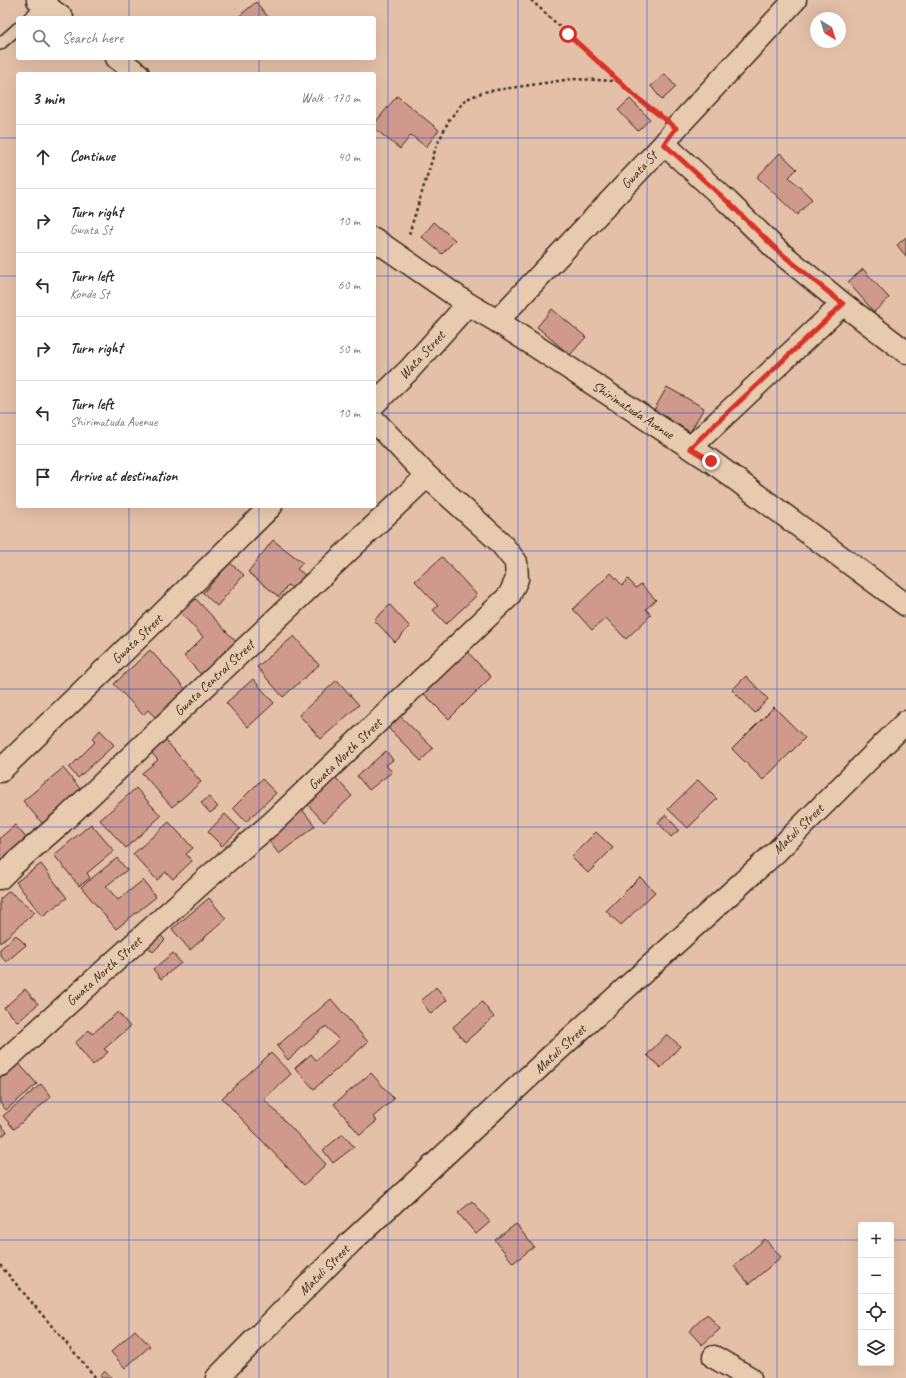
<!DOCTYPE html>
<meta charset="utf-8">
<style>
body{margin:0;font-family:Caveat,sans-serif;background:#f7f7f7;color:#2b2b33}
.controls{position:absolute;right:12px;bottom:12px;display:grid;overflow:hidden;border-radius:4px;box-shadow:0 4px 16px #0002}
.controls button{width:36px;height:36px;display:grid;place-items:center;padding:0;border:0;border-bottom:1px solid #e1e1e2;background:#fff;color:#2b2b33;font:20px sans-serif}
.compass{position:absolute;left:810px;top:12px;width:36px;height:36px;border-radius:50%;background:#fff;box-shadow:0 4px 16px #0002;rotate:142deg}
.stop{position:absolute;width:12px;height:12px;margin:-9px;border:3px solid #d93025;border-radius:50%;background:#fff}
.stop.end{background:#d93025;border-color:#fff;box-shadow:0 1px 4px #0008}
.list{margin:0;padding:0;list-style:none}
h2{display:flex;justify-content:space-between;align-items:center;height:52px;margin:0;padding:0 16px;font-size:17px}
h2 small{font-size:13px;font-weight:400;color:#7c7c81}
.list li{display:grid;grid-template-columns:26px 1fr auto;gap:12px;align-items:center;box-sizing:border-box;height:64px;padding:0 16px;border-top:1px solid #e1e1e2}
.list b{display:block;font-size:15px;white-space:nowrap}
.list p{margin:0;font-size:13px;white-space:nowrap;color:#7c7c81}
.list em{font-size:13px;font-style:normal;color:#7c7c81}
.icon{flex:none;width:22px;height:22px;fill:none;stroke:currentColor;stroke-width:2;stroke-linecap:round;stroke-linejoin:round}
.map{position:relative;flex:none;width:906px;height:1378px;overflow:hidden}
.search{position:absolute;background:#fff;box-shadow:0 4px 16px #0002;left:16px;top:16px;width:360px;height:44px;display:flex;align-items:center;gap:10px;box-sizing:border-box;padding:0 14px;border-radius:4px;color:#7c7c81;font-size:15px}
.panel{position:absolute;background:#fff;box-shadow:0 4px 16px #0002;left:16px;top:72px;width:360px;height:436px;border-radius:4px}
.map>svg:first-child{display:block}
</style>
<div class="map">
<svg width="906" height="1378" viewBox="0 0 906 1378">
<rect width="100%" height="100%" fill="#e5c0a8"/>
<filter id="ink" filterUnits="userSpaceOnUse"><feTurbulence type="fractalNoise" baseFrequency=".025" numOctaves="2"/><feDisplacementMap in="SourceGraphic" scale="8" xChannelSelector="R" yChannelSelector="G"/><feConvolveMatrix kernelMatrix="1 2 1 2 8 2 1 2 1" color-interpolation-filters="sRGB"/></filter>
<g filter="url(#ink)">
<path fill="#cf9a8c" stroke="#3b2a1e" d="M256,2l13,16h-32z
M665,74l11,13 -14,13 -11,-14z
M397,96l42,34 -13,17 -15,-12 -11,14 -26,-21v-4z
M630,99l20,20 -12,12 -20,-21z
M780,153l17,16 -8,8 23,22 -15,16 -40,-38z
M434,222l21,18 -13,14 -20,-17z
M906,237v19l-9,-11z
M863,269l26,29 -15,14 -26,-30z
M552,309l34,28 -16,18 -33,-28z
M667,387l37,21 -14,24 -36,-22z
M273,540l30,23 -6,6 8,6 -11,15 -6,-5 -9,12 -31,-25z
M442,557l35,38 -31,29 -13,-14 5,-4 -23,-25z
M230,563l14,12 -27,31 -14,-13z
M611,573l11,12 6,-6 8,9 5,-4 15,16 -10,9 5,6 -25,24 -20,-21 -14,12 -19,-21z
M196,599l46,49 -36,32 -22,-24 19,-19 -22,-24z
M390,605l20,22 -15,15 -21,-22z
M294,636l25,29 -36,32 -26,-30z
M464,648l27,29 -42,42 -28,-28z
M150,650l39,43 -30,28 -11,-11 -5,5 -29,-31z
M746,676l22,23 -13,14 -23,-23z
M253,679l21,24 -26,24 -22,-24z
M337,680l22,25 -38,34 -22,-24z
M774,707l31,31 -42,42 -31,-31z
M393,709l40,39 -12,13 -40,-40z
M100,730l14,15 -36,33 -9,-10 26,-26 -3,-3z
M164,738l37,44 -29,25 -30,-34 16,-13 -9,-10z
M386,751l7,9 -7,5 6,7 -23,18 -12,-14z
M63,768l24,29 -39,33 -25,-29z
M335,777l17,19 -28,26 -18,-19z
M262,779l14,14 -30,29 -13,-14z
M698,780l19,19 -29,29 -20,-19z
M136,788l25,28 -35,32 -26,-28z
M209,797l9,10 -8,6 -9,-10z
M301,808l14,18 -36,28 -14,-18z
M225,814l15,15 -18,17 -14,-14z
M666,815l13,15 -8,7 -13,-15z
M169,822l24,26 -7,6 6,7 -19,18 -7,-7 -9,8 -24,-26z
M91,824l23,27 -27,22 3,5 -11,8 -25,-31z
M15,825l14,16 -26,22 -3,-4v-21z
M596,832l17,16 -25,25 -17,-16z
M117,858l10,12 -21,16 12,14 25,-20 13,17 -40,32 -35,-42z
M41,864l26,34 -25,18 -26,-34z
M640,877l15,15 -34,33 -15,-14z
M9,891l26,21 -35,31v-44z
M209,898l17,21 -36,31 -18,-21z
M156,930l9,10 -12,12 -10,-10z
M16,935l10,10 -20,17 -6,-7v-6z
M173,953l8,10 -20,16 -8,-10z
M436,987l11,13 -16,14 -10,-13z
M25,989l13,15 -20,18 -14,-14z
M331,999l37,43 -54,47 -19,-21 16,-14 5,6 23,-20 -13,-14 -38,34 -11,-14z
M482,1002l12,15 -29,25 -12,-15z
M118,1012l12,15 -26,22 4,3 -15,13 -18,-22 14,-13 3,4z
M667,1034l13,12 -19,22 -14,-13z
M271,1053l20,21 -27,25 62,65 -22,21 -82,-87z
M15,1059l22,25 -31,26 -6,-7v-31z
M371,1073l23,26 -21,18 4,4 -17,14 -26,-31z
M41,1084l10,13 -37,32 -11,-13z
M0,1124l7,8 -7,6z
M343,1134l11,13 -21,16 -10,-13z
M472,1201l18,21 -14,12 -18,-21z
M516,1224l18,23 -21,16 -18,-23z
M765,1239l16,18 -32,27 -15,-18z
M707,1314l13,15 -18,16 -13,-14z
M135,1330l15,16 -25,22 -14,-16z
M104,1371l7,6 -2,1h-7l-2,-2z"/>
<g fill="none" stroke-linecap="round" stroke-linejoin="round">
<g stroke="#3b2a1e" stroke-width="14">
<path id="service" d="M29,18l15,-13
M0,44l18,-16"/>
</g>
<g stroke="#3b2a1e" stroke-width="25">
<path id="minor" d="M38,0l24,18
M117,58l21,16
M664,144l64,58 49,48 66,54 63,48
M374,239l94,65 29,17 214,140 195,144
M497,321l167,-177 12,-16 119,-128
M374,404l35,-34 59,-66
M690,448l153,-144
M0,771l151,-146 120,-119
M0,878l14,-14 48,-42 365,-346
M0,1065l205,-185 67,-57 237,-227 8,-17 -1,-17 -17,-21 -72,-65 -53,-56
M714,1357l36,21
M217,1378l134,-136 198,-184 228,-207 129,-129"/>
</g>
<path stroke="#3b2a1e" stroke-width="2.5" stroke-dasharray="3 3" stroke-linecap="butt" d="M531,0l105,97 21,16
M409,234l27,-87 13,-27 16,-20 18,-8 89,-13 46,2
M0,1265l96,113"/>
<use href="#service" stroke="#e8cbaf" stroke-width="11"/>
<use href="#minor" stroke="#e8cbaf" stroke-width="22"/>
</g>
</g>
<g fill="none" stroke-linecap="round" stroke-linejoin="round" filter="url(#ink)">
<path stroke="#d93025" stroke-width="5" d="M568,34l68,63 40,31 -12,16 64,58 49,48 66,54 -153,144 21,13"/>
</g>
<path fill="none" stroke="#1d4ed8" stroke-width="1" stroke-opacity="0.55" d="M129,0v18M259,0v18M388,0v1378M518,0v1378M647,0v1378M777,0v1378M129,58v16M259,58v16M0,138h18M374,138h532M0,276h18M374,276h532M0,413h18M374,413h532M129,506v872M259,506v872M0,551h906M0,689h906M0,827h906M0,965h906M0,1102h906M0,1240h861M891,1240h15"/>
<g text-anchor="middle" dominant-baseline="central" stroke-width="4" stroke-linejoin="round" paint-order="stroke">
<g font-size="14" fill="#3b2a1e" stroke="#e8cbaf">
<text transform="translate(639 170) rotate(-47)">Gwata St</text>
<text transform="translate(422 355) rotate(-47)">Wata Street</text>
<text transform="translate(633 410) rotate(33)">Shirimatuda Avenue</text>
<text transform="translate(137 639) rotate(-44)">Gwata Street</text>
<text transform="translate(214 678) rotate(-43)">Gwata Central Street</text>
<text transform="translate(345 754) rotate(-44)">Gwata North Street</text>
<text transform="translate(798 829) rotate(-44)">Matuli Street</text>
<text transform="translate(104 971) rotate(-42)">Gwata North Street</text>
<text transform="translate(560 1049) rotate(-43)">Matuli Street</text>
<text transform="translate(324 1270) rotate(-45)">Matuli Street</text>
</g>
</g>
</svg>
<div class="controls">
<button>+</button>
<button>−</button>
<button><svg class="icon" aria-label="locate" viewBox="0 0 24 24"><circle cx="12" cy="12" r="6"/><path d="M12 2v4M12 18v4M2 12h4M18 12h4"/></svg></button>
<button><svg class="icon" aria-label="layers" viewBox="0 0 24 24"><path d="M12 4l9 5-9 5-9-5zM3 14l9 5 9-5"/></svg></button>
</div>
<svg class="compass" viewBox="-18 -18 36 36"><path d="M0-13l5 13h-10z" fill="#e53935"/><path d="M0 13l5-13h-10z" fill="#7c7c81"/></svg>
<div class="stop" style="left:568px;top:34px"></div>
<div class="stop end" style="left:711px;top:461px"></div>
<div class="search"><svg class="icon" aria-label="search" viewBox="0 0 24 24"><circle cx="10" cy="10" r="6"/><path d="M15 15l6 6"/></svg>Search here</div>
<section class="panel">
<h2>3 min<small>Walk · 170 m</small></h2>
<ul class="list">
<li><svg class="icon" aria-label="ahead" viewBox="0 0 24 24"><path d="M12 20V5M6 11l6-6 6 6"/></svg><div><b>Continue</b></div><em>40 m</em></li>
<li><svg class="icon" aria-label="right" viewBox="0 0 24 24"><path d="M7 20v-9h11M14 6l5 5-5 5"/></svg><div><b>Turn right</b><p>Gwata St</p></div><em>10 m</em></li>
<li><svg class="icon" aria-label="left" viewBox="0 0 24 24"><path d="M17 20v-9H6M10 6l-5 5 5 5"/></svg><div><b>Turn left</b><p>Konde St</p></div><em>60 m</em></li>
<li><svg class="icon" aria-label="right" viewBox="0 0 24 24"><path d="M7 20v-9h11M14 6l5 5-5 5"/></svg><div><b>Turn right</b></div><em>50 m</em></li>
<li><svg class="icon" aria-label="left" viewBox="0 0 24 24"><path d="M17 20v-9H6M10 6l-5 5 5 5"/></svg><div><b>Turn left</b><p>Shirimatuda Avenue</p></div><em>10 m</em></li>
<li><svg class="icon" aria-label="arrive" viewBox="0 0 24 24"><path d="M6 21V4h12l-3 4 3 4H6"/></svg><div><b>Arrive at destination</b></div></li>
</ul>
</section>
</div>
